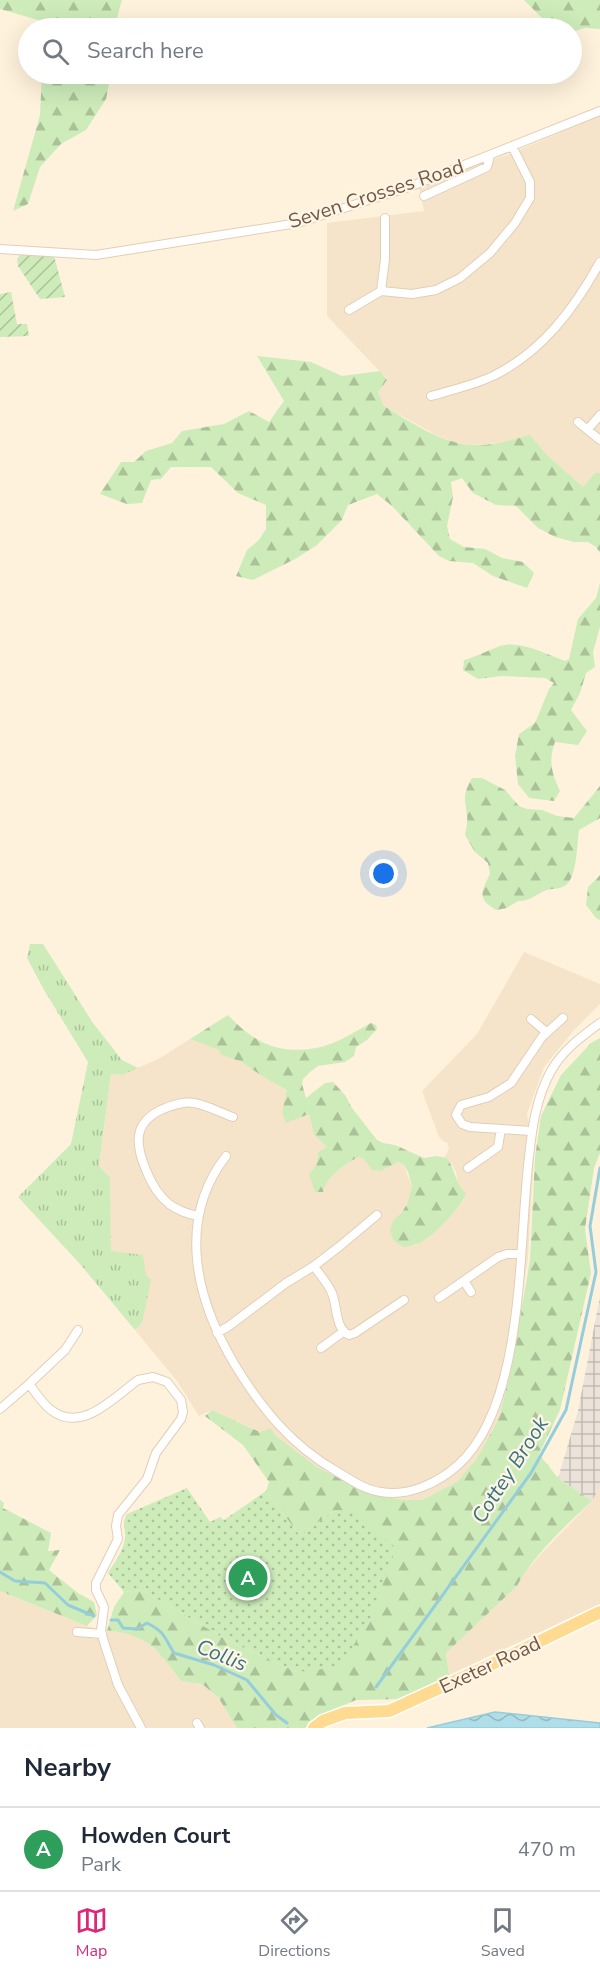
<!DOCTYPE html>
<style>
body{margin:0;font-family:"Nunito Sans",sans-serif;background:#f6f6f7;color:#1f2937}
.you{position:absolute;left:384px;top:874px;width:21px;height:21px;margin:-15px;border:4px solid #fff;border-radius:50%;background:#1a73e8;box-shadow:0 0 0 9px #1a73e833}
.badge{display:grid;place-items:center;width:39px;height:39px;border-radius:50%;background:#db2777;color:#fff;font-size:20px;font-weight:700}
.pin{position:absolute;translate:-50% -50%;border:3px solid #fff;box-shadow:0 2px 6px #0006}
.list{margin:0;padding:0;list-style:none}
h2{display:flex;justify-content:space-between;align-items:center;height:78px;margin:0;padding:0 24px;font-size:26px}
h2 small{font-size:20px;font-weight:400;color:#747a83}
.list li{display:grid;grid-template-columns:39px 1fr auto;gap:18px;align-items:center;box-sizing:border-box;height:84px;padding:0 24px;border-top:2px solid #e0e1e3}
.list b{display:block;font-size:22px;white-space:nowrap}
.list p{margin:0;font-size:20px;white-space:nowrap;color:#747a83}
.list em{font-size:20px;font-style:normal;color:#747a83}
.icon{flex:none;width:33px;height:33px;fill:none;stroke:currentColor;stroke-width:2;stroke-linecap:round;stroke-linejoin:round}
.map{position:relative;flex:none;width:600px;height:1728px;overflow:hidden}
.search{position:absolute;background:#fff;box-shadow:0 6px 24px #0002;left:18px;right:18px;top:18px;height:66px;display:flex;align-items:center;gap:15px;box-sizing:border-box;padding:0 21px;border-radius:33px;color:#747a83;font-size:22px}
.sheet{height:162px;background:#fff}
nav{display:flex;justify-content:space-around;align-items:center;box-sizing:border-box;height:84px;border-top:2px solid #e0e1e3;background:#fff;font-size:16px;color:#747a83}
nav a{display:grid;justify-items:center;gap:3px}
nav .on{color:#db2777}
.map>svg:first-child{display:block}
</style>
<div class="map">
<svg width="600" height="1728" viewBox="0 0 600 1728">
<defs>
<pattern id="industrial-grid" width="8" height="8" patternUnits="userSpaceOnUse" patternTransform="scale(1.5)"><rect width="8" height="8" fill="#ebe2d9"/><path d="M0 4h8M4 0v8" fill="none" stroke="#c3bab2"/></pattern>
<pattern id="grass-tufts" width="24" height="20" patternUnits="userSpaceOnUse" patternTransform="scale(1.5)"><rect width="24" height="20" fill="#cdecba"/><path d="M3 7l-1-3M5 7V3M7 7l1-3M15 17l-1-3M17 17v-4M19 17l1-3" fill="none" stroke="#abc299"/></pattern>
<pattern id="forest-firs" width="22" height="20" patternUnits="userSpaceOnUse" patternTransform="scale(1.5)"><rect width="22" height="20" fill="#cdecba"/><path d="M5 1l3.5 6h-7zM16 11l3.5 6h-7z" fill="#abc299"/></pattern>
<pattern id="park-dots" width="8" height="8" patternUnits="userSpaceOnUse" patternTransform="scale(1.5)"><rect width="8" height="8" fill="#cdecba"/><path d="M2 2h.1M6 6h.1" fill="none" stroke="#abc299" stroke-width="1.8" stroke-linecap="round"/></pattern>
<pattern id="garden-furrows" width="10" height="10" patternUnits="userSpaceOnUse" patternTransform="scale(1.5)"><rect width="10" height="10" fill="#cdecba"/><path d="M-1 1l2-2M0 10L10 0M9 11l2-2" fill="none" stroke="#abc299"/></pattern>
<pattern id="water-waves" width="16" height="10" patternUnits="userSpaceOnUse" patternTransform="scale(1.5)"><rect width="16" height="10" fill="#b0dee8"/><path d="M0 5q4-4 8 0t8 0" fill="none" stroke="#94b7be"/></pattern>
</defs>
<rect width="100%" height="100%" fill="#fef2dc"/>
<path fill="#f6e4ca" d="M600,116v357h-5l-12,14 -37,-33 -16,-18 -29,7 -27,2 -20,-3 -18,-7 -52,-29 -6,-14 9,-13 -60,-63v-93l97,-12 -5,-23 40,-17 48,-16z
M524,952l76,32v20l-25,25 -31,38 -17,47 7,41 -6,103 -17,111 -12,49 -22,40 -20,24 -35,18h-20l-37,-8 -48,-25 -42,-32 -4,-7 -10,4 -49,-22 -13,6 -22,-35 -42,-51 7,-7 -31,-72 -1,-74 -11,-11 12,-92 11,1 38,-17 30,-19 30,11 1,5 19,6 25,17 22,12 -5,22 27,2 5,21 13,12 -9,5 -1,12 -8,10 17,7 8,-9 24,-15 6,2 17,12 17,-9 5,2 9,22 -5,18 -9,13 15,29 15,-8 23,-22 13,-17 -6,-13 -2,-14 -4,-8 -7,-7 4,-9 -2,-6h-3l-5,-5 -17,-46 55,-57z
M600,1486v118l-151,71 -3,-22 71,-67 6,-11 17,-20 52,-54z
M0,1591l87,35 20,5 22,2 15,7 17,15 20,26 21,3 16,13 19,31h-237z"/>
<path fill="url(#industrial-grid)" d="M600,1296v190l-8,15 -34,-23 20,-67z"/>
<path fill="url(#grass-tufts)" d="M30,944h13l50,79 29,37 16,8 -16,7 -11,-1 -12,92 11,11 1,74 32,4 3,20 5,5 -9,43 -7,7 -55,-66 -62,-67 53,-53 17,-82 -44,-72 -17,-32z"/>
<path fill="url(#forest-firs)" d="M0,0h122l-8,28h-75l-1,-8 -38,-11z
M524,0h76v29l-15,-1 -13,4v-4h-20z
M42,74h69l-5,25 -20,31 -25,14 -21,23 -12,37 -15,7 27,-96z
M257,356l54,6 31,14 38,-5 7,9 -9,12 6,14c27,16 58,38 90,39 19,1 38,-5 56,-10l16,19 37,33 12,-14h5v80l-4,-6 -8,-5h-14l-19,-5 -17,-9 -22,-22 -20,-1 -23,-12 -11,-15 -11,4 2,15 -6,29 3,13 14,8 21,2 17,9 21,4 11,11 -7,15 -34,-12 -20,-13 -24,-2 -10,-5 -47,-50 -15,-12 -29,11 -6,15 -25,25 -20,13 -44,22 -17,-4 11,-26 12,-10 7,-11v-24l-28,-12 -27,-26h-40l-10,12 -10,1 -9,23 -15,1 -27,-10 21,-32h13l12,-11 26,-8 10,-12 42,-7 25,-13 20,11 15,-21z
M600,583v44l-7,25 2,15 -9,6 -6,20 -9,17 16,21 -9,14 -23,-3c-7,19 -3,32 5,49l-6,10 -25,-3 -11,-14 -3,-28 4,-22 16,-11 14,-34 5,-6 -9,-5 -43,-2 -24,3 -15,-9 1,-10c12,-3 24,-10 36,-14 20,-6 46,8 65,15l4,-2 9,-40 18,-21z
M472,778h10l23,12 14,16 8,3 15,1 15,6 17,2 26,-32v32l-21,12c-2,13 -2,47 -13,55 -7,5 -14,3 -22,6 -8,4 -17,11 -26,10l-11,7 -11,2c-19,-11 -15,-18 -6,-36l-2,-11 -13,-11 -10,-17c1,-6 3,-13 2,-19 -2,-19 -5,-19 5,-38z
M600,875v45l-4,-2 -10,-13 2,-18z
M228,1015c25,27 50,40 88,33 19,-3 38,-16 55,-25l5,2 1,4 -10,11 -11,7 -2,9 -9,6 -27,4 -8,6 -7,7 -1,5 4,14 19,-15 8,-1 12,13 7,13 25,32 6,3 12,2 29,13 13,-2 10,2c9,12 8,27 19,35 -3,12 -29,39 -40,46 -7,5 -14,7 -22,8l-10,-6 -4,-10 3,-10 9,-9 5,-8 5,-18 -4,-14 -5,-8 -5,-2 -17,9 -9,-1 -8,-11 -6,-2c-16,10 -29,16 -35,35h-8l-6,-18 8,-10 1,-12 9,-5 -13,-12 -5,-21 -23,9 -4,-11 5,-22 -22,-12 -25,-17 -19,-6 -2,-5 -29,-11z
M600,1038v115l-6,15 -9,61 6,44 -31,137 -21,44 19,24 34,23c-25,23 -60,56 -75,85l-71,67 3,22 -44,24 -49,1 -31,13 -20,15h-68l-19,-31 -16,-13 -21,-3c-23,-30 -33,-48 -74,-50l7,-24 10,-15 18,-2 87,51 68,31 38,-162 -35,26 -34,-45 3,-9 -26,-37 -38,-29 7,-6 48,22 11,-4 4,7 42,32 49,25 36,8h20l35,-18 20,-24 22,-40 12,-49 19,-109 5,-103 6,-41 20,-41 30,-32z
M0,1500l4,3 -1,5 48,25 -3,18 12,-1 -11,20 29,23 16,9 3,13 -10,11 -87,-35z"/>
<path fill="url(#park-dots)" d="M187,1488l23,34 10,-5 4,3 42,-29 34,45 35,-26 18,1 43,37 -26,71 -30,48 -43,5 -68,-31 -87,-51 -18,2 -16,-19c6,-10 16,-23 17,-35 1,-10 -4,-15 2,-24z"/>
<path fill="url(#garden-furrows)" d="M25,254l29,2 11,41 -25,2 -22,-33 -1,-7 3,-4z
M11,292l6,32h10l2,12 -29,1v-43z"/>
<path fill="url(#water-waves)" stroke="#95cddb" stroke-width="1.5" d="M495,1712l105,11v5h-173z"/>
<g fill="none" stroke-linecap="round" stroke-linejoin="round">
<path stroke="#95cddb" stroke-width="3" d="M0,1572l15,9 30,2 23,22 26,11
M111,1620h7l5,8 14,1 10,-6c18,9 17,14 27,30l40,12 33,15 29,35 11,8
M376,1687l155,-214 35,-63 30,-138 -6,-46 10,-58"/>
<g stroke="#e2ceb8" stroke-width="10">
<path id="minor" d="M424,196l63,-29 3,-11
M0,249l96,6 202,-32 111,-36 191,-76
M381,291l4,-32v-41
M349,310l32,-19 31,3 24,-4 24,-12 30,-25 25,-30 15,-25v-16l-18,-36
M431,396c21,-6 43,-11 62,-20 49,-24 81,-67 107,-114
M578,422l22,18
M588,429l12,-14
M531,1019l15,13
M532,1131l-62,-4 -8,-3 -6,-9 5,-10 28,-8 22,-14 31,-46 21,-19
M226,1156c-50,65 -30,144 9,209 26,43 56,80 101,106 14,8 28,19 45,21 27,5 57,-9 77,-27 68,-61 60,-221 71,-308 3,-29 7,-59 22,-86 11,-20 31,-35 49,-48
M468,1168l30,-21 3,-18
M377,1215l-37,31 -26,20c5,8 13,16 17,25 7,13 3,37 18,44l6,-2 49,-33
M198,1216c-10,-2 -21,-6 -29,-12 -11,-9 -18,-21 -23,-34 -11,-26 -13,-48 17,-61 10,-4 21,-8 31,-6 13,2 27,10 39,14
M464,1281l7,11
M439,1298l59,-41 9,-3h14
M78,1330l-13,20 -36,34c7,9 13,19 22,26 31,24 63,-13 87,-30l15,-3 14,5 14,18 2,12 -2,7 -25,34 -9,26 -29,36 -2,11 2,13 -22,44v7l8,17 -3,24 3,11 14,43 23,43
M217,1333l12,-7 57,-43 28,-17
M321,1348l22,-16
M0,1409l29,-25
M77,1632l25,2
M197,1723l3,5"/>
</g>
<g stroke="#fff" stroke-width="15">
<path id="primary" d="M314,1728l9,-7 22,-8 44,-2 114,-52 97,-47"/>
</g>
<use href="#minor" stroke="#fff" stroke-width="8"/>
<use href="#primary" stroke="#ffdb92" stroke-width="12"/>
</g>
<g text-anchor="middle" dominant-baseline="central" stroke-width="4.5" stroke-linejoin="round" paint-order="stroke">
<g font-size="20" fill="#745744" stroke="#fff5e4">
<text transform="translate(376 194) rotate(-18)">Seven Crosses Road</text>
<text transform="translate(490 1665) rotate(-25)">Exeter Road</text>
</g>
<g font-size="21" font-style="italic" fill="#397483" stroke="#fff5e4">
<text transform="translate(510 1470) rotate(-57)">Cottey Brook</text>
<text transform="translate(222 1655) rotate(22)">Collis</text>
</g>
</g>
</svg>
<div class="you"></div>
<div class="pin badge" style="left:248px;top:1578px;background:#2e9e5b">A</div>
<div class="search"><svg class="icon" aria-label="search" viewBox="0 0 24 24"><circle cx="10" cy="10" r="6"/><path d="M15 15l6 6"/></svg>Search here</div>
</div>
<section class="sheet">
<h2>Nearby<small></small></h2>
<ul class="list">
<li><span class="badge" style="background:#2e9e5b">A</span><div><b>Howden Court</b><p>Park</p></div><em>470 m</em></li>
</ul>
</section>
<nav>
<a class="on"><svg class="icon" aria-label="map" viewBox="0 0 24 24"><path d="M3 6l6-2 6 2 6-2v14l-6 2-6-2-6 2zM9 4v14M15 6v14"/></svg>Map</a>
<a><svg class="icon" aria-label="directions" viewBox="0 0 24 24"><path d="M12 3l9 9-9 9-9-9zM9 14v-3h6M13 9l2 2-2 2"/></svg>Directions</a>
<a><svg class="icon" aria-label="saved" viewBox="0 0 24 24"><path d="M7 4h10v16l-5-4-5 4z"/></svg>Saved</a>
</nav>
